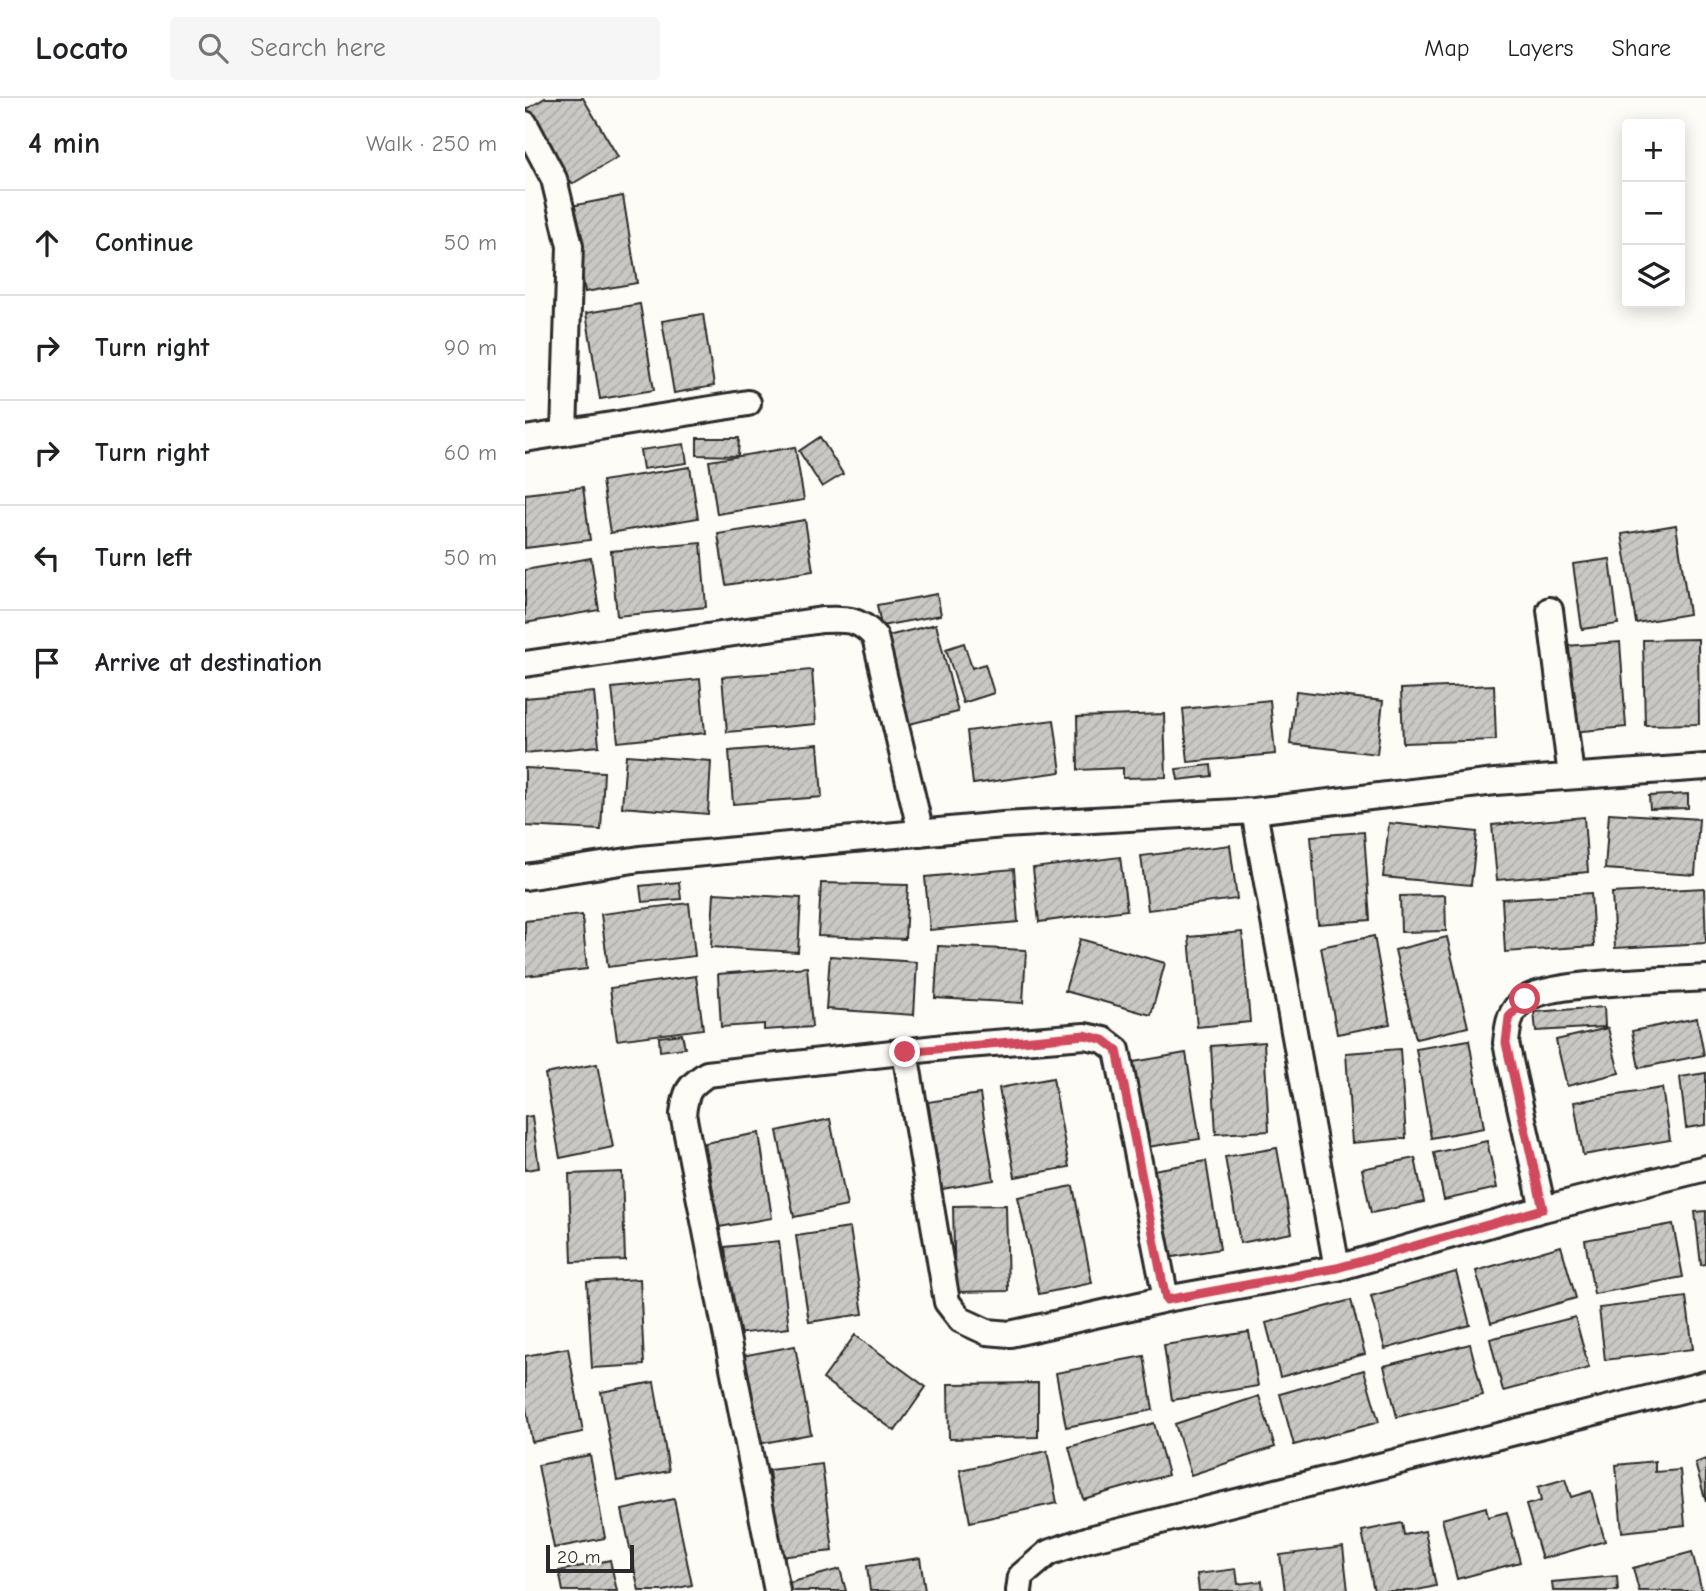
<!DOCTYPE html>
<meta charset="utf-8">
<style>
body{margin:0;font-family:"Comic Neue",sans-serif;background:#f6f6f6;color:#202124}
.controls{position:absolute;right:21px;top:21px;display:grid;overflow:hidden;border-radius:7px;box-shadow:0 4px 18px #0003}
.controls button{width:63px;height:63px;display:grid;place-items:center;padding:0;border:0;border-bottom:2px solid #e0e0e0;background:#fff;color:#202124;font:35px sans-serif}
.scale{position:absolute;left:21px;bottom:18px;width:88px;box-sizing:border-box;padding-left:7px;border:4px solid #2b2b2b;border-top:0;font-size:19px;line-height:24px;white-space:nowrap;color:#2b2b2b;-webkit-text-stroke:5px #fdfcf7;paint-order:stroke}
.stop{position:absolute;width:21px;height:21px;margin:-16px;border:5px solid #d1495b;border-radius:50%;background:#fff}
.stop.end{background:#d1495b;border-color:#fff;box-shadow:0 2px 7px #0008}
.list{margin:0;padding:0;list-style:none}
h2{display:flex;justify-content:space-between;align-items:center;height:91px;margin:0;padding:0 28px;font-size:30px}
h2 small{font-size:23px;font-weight:400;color:#757577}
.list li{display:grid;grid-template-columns:46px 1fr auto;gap:21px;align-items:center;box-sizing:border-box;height:105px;padding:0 28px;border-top:2px solid #e0e0e0}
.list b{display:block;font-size:26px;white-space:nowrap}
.list em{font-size:23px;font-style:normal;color:#757577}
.icon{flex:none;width:38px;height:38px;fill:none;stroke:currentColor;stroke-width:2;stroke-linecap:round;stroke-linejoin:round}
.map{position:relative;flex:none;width:1181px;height:1493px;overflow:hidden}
header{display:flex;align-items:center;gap:42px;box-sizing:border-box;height:98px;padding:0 35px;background:#fff;border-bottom:2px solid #e0e0e0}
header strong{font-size:33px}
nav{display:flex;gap:38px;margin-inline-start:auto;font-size:24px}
.search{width:490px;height:63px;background:#f6f6f6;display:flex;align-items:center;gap:18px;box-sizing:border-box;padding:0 24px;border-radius:7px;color:#757577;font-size:26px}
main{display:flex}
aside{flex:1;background:#fff}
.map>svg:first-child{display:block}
</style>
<header>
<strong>Locato</strong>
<div class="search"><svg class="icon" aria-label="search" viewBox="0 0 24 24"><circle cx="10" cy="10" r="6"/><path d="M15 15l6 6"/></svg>Search here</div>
<nav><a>Map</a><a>Layers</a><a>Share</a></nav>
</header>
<main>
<aside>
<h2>4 min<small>Walk · 250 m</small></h2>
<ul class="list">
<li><svg class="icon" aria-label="ahead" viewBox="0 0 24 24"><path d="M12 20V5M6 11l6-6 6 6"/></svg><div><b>Continue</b></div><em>50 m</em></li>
<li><svg class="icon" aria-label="right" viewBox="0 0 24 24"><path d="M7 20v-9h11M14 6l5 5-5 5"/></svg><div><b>Turn right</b></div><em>90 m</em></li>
<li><svg class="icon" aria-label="right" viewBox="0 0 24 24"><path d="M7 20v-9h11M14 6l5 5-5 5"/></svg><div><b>Turn right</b></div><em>60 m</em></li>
<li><svg class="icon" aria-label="left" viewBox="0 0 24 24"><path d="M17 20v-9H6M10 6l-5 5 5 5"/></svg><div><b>Turn left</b></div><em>50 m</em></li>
<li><svg class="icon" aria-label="arrive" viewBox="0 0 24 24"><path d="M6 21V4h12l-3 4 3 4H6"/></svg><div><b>Arrive at destination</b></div></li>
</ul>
</aside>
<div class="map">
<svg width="1181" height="1493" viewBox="0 0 1181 1493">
<defs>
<pattern id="building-hatch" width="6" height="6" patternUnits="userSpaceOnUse" patternTransform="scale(1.75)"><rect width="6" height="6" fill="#c9c8c4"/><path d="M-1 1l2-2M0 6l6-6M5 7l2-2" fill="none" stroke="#adaca9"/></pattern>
</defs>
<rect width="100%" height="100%" fill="#fdfcf7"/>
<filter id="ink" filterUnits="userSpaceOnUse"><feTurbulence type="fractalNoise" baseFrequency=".0143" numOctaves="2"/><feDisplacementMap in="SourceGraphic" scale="14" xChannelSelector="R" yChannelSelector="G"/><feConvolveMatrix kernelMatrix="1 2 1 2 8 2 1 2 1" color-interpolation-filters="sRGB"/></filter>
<g filter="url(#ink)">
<path fill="url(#building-hatch)" stroke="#2b2b2b" stroke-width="2" d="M20,0h38l35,59 -46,27 -45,-75z
M98,98l14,87 -52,9 -14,-86z
M115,206l14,86 -54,9 -14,-86z
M178,216l11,72 -40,7 -12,-72z
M295,339l23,37 -21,13 -23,-36z
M172,340h42l-1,18 -41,-1z
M159,346l3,19 -44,6 -3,-19z
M270,349l9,53 -87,14 -8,-53z
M165,369l8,51 -88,15 -8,-52z
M58,389l7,53 -65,8v-54z
M280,422l8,51 -87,14 -8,-51z
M1151,427l13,89 -53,9 -14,-89z
M176,445l5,64 -89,9 -6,-65z
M66,460l8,52 -74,13v-53z
M1085,461l8,65 -36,5 -9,-65z
M412,496l4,21 -60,11 -4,-21z
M411,526l22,88 -53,13 -21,-88z
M1173,541l1,85 -54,1 -2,-85z
M1095,544l6,85 -54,5 -6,-86z
M439,545l8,25 13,-4 9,29 -31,10 -17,-54z
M287,572l4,54 -89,8 -5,-55z
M175,581l5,54 -87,9 -6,-54z
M969,587l2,55 -93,3 -2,-54z
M771,593l87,10 -6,53 -87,-10z
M69,594l5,54 -74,7v-55z
M745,602l5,54 -87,8 -5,-53z
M639,616l2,63 -43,1v-10l-45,2 -1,-53z
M529,622l7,52 -88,12 -6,-53z
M293,646l4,53 -89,7 -4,-53z
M101,657l85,6 -3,53 -86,-7z
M686,667l1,11 -34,4 -2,-11z
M0,670l79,4 -3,58 -76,-4z
M1163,696v14l-38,1 -1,-13z
M1084,715l90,6 -4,56 -90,-6z
M1059,719l4,55 -91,8 -5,-55z
M864,725l88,9 -6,53 -88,-8z
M839,734l6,88 -52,4 -7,-88z
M705,747l7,54 -89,11 -7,-54z
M595,759l7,53 -88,12 -6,-54z
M489,771l4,53 -88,8 -5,-53z
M154,784l2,17 -39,3 -2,-16z
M296,785l87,2 -3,54 -87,-3z
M1179,790l2,55 -91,5 -3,-55z
M189,795l87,5 -3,54 -87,-5z
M1066,795l3,53 -89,6 -3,-53z
M920,797l1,36 -45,1 -1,-36z
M164,805l6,53 -87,11 -7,-53z
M57,817l5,54 -62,7v-55z
M717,834l8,90 -53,5 -8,-90z
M849,838l16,88 -53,10 -16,-87z
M922,839l21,90 -52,12 -21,-89z
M555,841l85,24 -14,52 -86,-24z
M413,848l88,4 -3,53 -88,-5z
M305,858l87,6 -3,53 -88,-6z
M282,869l5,60 -48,3v-6l-43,3 -3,-53z
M171,878l7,53 -86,11 -7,-52z
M1079,909l1,20 -69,4 -2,-19z
M1172,920l7,37 -65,13 -7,-37z
M1083,930l11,45 -52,13 -11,-46z
M157,936l3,14 -25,3 -1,-14z
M944,942l15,88 -53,10 -15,-89z
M739,944l5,89 -53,3 -5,-88z
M875,951l6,89 -54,5 -6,-90z
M661,955l14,86 -53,8 -14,-85z
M72,966l16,83 -53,11 -15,-84z
M1181,975v52l-20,3 -6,-51z
M528,980l16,89 -54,10 -16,-89z
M1137,990l8,52 -87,15 -9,-53z
M455,996l14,86 -52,9 -14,-87z
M7,1018l7,52 -14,2v-53z
M305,1021l17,87 -53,11 -17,-86z
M234,1035l13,85 -53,9 -14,-84z
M962,1043l10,47 -53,12 -10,-47z
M752,1050l15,85 -52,10 -15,-86z
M890,1060l9,44 -53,11 -9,-44z
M681,1063l14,88 -53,9 -14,-88z
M97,1074l3,88 -53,2 -3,-88z
M548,1088l19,97 -53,11 -21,-97z
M481,1107l2,86 -53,1 -2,-86z
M1181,1113v53l-5,1 -6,-53z
M1148,1126l10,53 -89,17 -9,-54z
M325,1130l13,86 -54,8 -13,-86z
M254,1143l10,87 -54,6 -10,-87z
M1036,1148l15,52 -85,25 -15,-52z
M931,1174l14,53 -85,24 -14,-53z
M115,1181l4,86 -52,3 -5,-86z
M1161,1199l7,52 -88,11 -6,-52z
M826,1202l14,54 -85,23 -14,-54z
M1050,1219l14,51 -86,23 -13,-52z
M724,1234l9,54 -86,14 -8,-55z
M330,1237l71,52 -31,44 -72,-52z
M945,1246l13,51 -86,22 -13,-51z
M270,1248l16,88 -53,10 -16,-88z
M43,1250l15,84 -51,10 -7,-40v-46z
M619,1258l9,54 -87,17 -10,-54z
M839,1272l15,52 -85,23 -14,-51z
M129,1284l15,89 -52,10 -16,-89z
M513,1285v54l-89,2 -1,-55z
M734,1298l16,51 -84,28 -16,-51z
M629,1325l14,52 -85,24 -14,-52z
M522,1353l10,52 -87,19 -10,-52z
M65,1357l15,83 -51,10 -16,-83z
M1181,1361v43l-11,-39z
M1130,1363v11l25,-2 5,55 -63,7 -6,-67z
M297,1366l11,87 -54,6 -10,-87z
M1040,1381l6,18 20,-6 14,50 -63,18 -16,-54 15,-4 -3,-14z
M149,1401l18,86 -28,6h-25l-17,-81z
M961,1409l2,10 19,-5 13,50 -63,17 -15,-60z
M877,1425l2,12 21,-4 11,55 -23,5h-39l-12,-60z
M818,1449l5,44h-63l-5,-36z
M1167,1454l10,39h-63l-6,-23z
M395,1460l5,33h-55l-3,-25z
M85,1462l7,31h-54l-4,-20z
M315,1471l6,22h-55l-2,-8z
M711,1471l2,15 24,-3 1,10h-64l-2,-17z
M1092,1478l1,15h-65l-1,-9z"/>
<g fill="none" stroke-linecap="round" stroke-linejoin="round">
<g stroke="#2b2b2b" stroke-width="30">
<path id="street" d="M0,26l29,55 16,67 -6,187
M0,341l223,-36
M1025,512l21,166
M0,566l297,-44c22,-1 38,-2 53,17l46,196
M729,713l83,457
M0,779l115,-18 363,-34 251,-14 241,-29 211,-15
M380,954l42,250 14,18 26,12 23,2 156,-35 171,-31 206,-59 163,-41
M1018,1111l-37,-166c2,-18 3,-32 18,-43 25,-19 145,-19 182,-22
M252,1493l-94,-477c3,-23 5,-27 24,-40l247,-28 131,-10 19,4 13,10 49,249
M494,1493l2,-15 27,-23 41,-14 617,-155"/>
</g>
<use href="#street" stroke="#fdfcf7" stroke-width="24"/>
</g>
</g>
<g fill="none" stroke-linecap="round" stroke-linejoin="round" filter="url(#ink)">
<path stroke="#d1495b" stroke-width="9" d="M380,954l180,-17 19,5 13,10 49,250 171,-32 206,-59 -37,-166 3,-26 16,-18"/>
</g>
</svg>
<div class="controls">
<button>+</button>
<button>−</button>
<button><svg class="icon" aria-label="layers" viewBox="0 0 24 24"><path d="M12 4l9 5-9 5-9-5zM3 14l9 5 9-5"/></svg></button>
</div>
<div class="scale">20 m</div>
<div class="stop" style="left:1000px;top:901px"></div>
<div class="stop end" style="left:380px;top:954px"></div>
</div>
</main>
